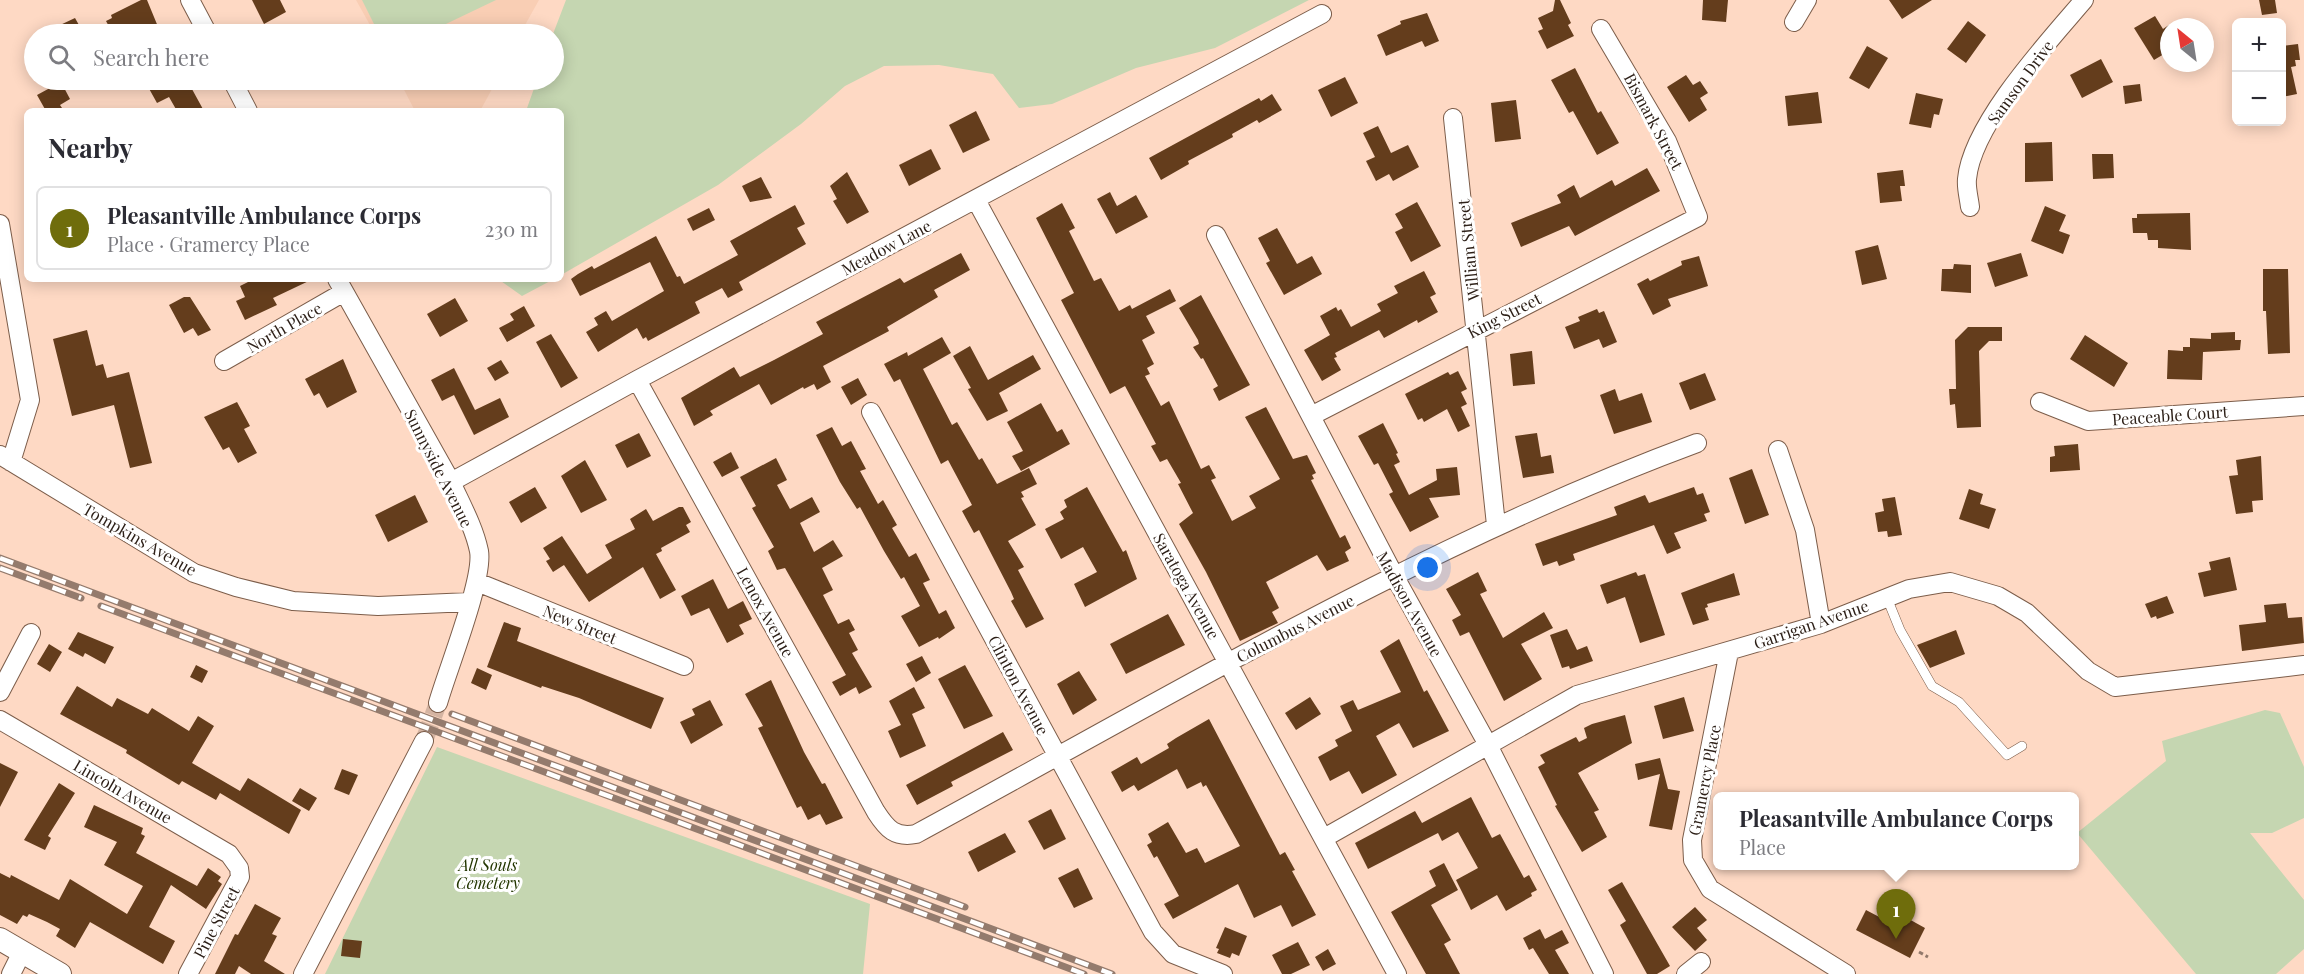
<!DOCTYPE html>
<meta charset="utf-8">
<style>
body{margin:0;font-family:"Playfair Display",serif;background:#f7f7f7;color:#2b2b33}
.controls{position:absolute;right:18px;top:18px;display:grid;overflow:hidden;border-radius:9px;box-shadow:0 3px 15px #0003}
.controls button{width:54px;height:54px;display:grid;place-items:center;padding:0;border:0;border-bottom:2px solid #e1e1e2;background:#fff;color:#2b2b33;font:30px sans-serif}
.compass{position:absolute;left:2160px;top:18px;width:54px;height:54px;border-radius:50%;background:#fff;box-shadow:0 3px 15px #0003;rotate:330deg}
.you{position:absolute;left:1428px;top:568px;width:21px;height:21px;margin:-15px;border:4px solid #fff;border-radius:50%;background:#1a73e8;box-shadow:0 0 0 9px #1a73e833}
.badge{display:grid;place-items:center;width:39px;height:39px;border-radius:50%;background:#6f6d0c;color:#fff;font-size:20px;font-weight:700}
.pin{position:absolute;translate:-50% -50px;filter:drop-shadow(0 2px 3px #0008)}
.pin::after{content:'';position:absolute;top:32px;width:21px;height:18px;background:inherit;clip-path:polygon(0 0,100% 0,50% 100%)}
.popup{position:absolute;left:1713px;top:792px;width:366px;height:78px;box-sizing:border-box;display:grid;place-content:center;border-radius:9px;background:#fff;filter:drop-shadow(0 2px 4px #0005);font-size:20px;white-space:nowrap;color:#7c7c81}
.popup b{font-size:22px;color:#2b2b33}
.popup::after{content:'';position:absolute;left:50%;top:100%;margin-left:-12px;border:12px solid transparent;border-top-color:#fff}
.list{margin:0;padding:0;list-style:none}
h2{display:flex;justify-content:space-between;align-items:center;height:78px;margin:0;padding:0 24px;font-size:26px}
h2 small{font-size:20px;font-weight:400;color:#7c7c81}
.list li{display:grid;grid-template-columns:39px 1fr auto;gap:18px;align-items:center;box-sizing:border-box;height:84px;margin:0 12px 12px;padding:0 12px;border:2px solid #e1e1e2;border-radius:9px}
.list b{display:block;font-size:22px;white-space:nowrap}
.list p{margin:0;font-size:20px;white-space:nowrap;color:#7c7c81}
.list em{font-size:20px;font-style:normal;color:#7c7c81}
.icon{flex:none;width:33px;height:33px;fill:none;stroke:currentColor;stroke-width:2;stroke-linecap:round;stroke-linejoin:round}
.map{position:relative;flex:none;width:2304px;height:974px;overflow:hidden}
.search{position:absolute;background:#fff;box-shadow:0 3px 15px #0003;left:24px;top:24px;width:540px;height:66px;display:flex;align-items:center;gap:15px;box-sizing:border-box;padding:0 21px;border-radius:33px;color:#7c7c81;font-size:22px}
.panel{position:absolute;background:#fff;box-shadow:0 3px 15px #0003;left:24px;top:108px;width:540px;height:174px;border-radius:9px}
.map>svg:first-child{display:block}
</style>
<div class="map">
<svg width="2304" height="974" viewBox="0 0 2304 974">
<rect width="100%" height="100%" fill="#fed9c4"/>
<path fill="#f9ceb4" d="M356,0h183l-19,34h-145z
M399,80h98l-17,31h-65z"/>
<path fill="#c5d6b1" d="M362,0h134l-71,34h-46z
M566,0h743l-94,48 -79,20 -84,36 -33,4 -26,-34 -54,-9 -55,1 -39,20 -44,38 -83,61 -157,90v-164h-35l11,-31h17l-1,-46z
M498,279h56l-32,17z
M2265,710l15,3 24,54v51l-32,15h-22l54,67v49l-28,25h-80l-119,-141 89,-72 -4,-20z
M437,747l433,157 -7,70h-538z"/>
<path fill="#643d1c" d="M141,0h6l14,34h-48l-7,-13 6,-3 -1,-3z
M252,0h28l6,12 -22,12z
M1555,0h5l11,23 -3,2 6,11 -27,13 -9,-18 5,-2 -5,-11 15,-7z
M1703,0h25l-2,22 -24,-2z
M1889,0h43l-30,19z
M2259,0h16l2,13 -15,2z
M1427,13l12,28 -14,6 -3,-6 -36,15 -9,-21 24,-11 -1,-3z
M2155,16l8,13 6,-4v26l-15,9 -20,-32z
M75,18l9,16h-43z
M1968,21l18,14 -20,28 -19,-14z
M2298,44l2,16h-5l1,6 -5,1 6,27 -15,3v-51z
M1867,46l21,12 -19,31 -20,-11z
M2101,59l12,23 -31,16 -12,-23z
M1575,68l23,45 3,-2 18,32 -22,12 -24,-44 -4,2 -18,-33z
M1686,75l7,10 7,-4 8,12 -8,5 7,12 -18,12 -22,-35z
M1345,77l13,26 -27,14 -13,-27z
M157,80h30l17,31h-27l-8,-14 -12,6 -10,-18z
M61,82l9,17 -10,6 4,6h-18l-9,-16z
M2140,84l2,17 -17,3 -2,-18z
M1818,92l4,31 -34,3 -3,-30z
M1916,93l27,6 -4,16 -5,-1 -3,14 -22,-4z
M1272,94l10,16 -23,13 -2,-3 -25,14 1,3 -45,24 1,3 -28,16 -12,-22 110,-60 2,3z
M1516,100l5,39 -26,3 -4,-39z
M976,111l14,29 -27,13 -14,-28z
M1378,126l13,27 17,-8 11,22 -26,14 -4,-7 -13,7 -10,-20 9,-4 -12,-24z
M2052,142l1,39 -28,1v-39z
M931,149l10,20 -32,17 -10,-21z
M2092,154h21l1,24 -21,1z
M1647,168l13,23 -85,45 -6,-10 -48,21 -10,-24 50,-20 -4,-8 17,-10 6,13 32,-18 3,6z
M1903,170l2,16h-5l2,15 -22,2 -3,-30z
M847,172l22,40 -22,12 -14,-23 4,-2 -7,-13z
M761,177l11,21 -22,4 -8,-16z
M1110,192l7,14 19,-11 12,22 -32,17 -19,-35z
M1417,202l24,44 -30,16 -16,-30 8,-4 -8,-14z
M1062,203l13,25 -6,3 25,50 7,-3 18,33 11,-6 2,4 38,-20 6,12 -30,15 9,17 -13,7 12,24 -7,4 3,6 -5,2 16,30 8,-5 32,68 8,-4 7,13 -5,2 21,41 24,-13 -7,-12 31,-17 -35,-62 21,-10 27,52 14,-4 9,18 -4,2 2,4 -3,1 29,58 5,-3 6,13 -6,4 4,9 -22,10 -10,-16 -51,27 13,26 -7,4 6,11 -38,18 -34,-69 -27,-48 14,-11 -15,-29 3,-1 -14,-24 -7,3 -9,-16 5,-2 -31,-58 -15,8 -49,-94 13,-7 -38,-75z
M795,205l10,19 -8,4 9,16 -67,38 4,8 -15,8 -6,-10 -27,14 5,11 -52,28 -2,-4 -3,2 -6,-11 -39,24 -12,-20 12,-7 -4,-7 12,-7 6,10 52,-30 -14,-29 -70,34 -9,-17 7,-5 14,-8 2,3 62,-33 21,41 3,-1 4,8 54,-29 -8,-14z
M2045,206l21,9 -7,16 11,4 -7,19 -32,-13z
M709,208l6,12 -22,11 -6,-12z
M2190,213l1,37 -33,-2v-8h-10l-1,-7h-14l-1,-15h5v-4z
M1277,228l20,36 15,-8 10,18 -38,21 -18,-32 4,-2 -12,-23z
M1878,245l9,34 -25,6 -7,-34z
M961,253l9,17 -36,20 4,7 -51,30 2,4 -66,35 8,16 -14,8 -3,-6 -10,5 -1,-2 -32,18 -12,-21 -49,27 3,4 -19,11 -13,-28 53,-31 6,10 34,-17 49,-26 -7,-12 84,-44 4,5z
M2021,253l7,23 -33,11 -8,-24z
M1699,256l9,30 -40,13 3,7 -18,9 -16,-31 11,-6 2,3 32,-16 -1,-4z
M1954,264l17,1v28l-30,-2 1,-22h11z
M2263,269h25l2,84 -22,1 -2,-43h-3z
M1424,271l12,23 -6,3 8,15 -20,11 -1,-3 -33,18 -5,-8 -44,23 2,4 -3,1 7,12 -19,11 -18,-31 26,-15 -10,-19 16,-9 2,4 3,-2 10,18 30,-16 -4,-7 21,-11 -4,-7z
M254,279h59l-40,19 4,7 -32,15 -9,-19 9,-4 -5,-11z
M1201,295l49,90 -31,16 -6,-12 5,-3 -15,-28 -2,1 -8,-12 6,-3 -1,-4 -19,-32z
M184,297h6l21,33 -13,6 -5,-8 -9,5 -15,-28z
M455,298l13,23 -28,16 -13,-23z
M524,306l11,20 -28,16 -8,-14 15,-8 -4,-6z
M1597,309l2,4 5,-2 13,31 -14,6 -4,-9 -25,10 -9,-22 15,-6 -2,-4z
M1968,327h34v14h-13l-10,10 2,76 -24,1 -2,-24 -5,1 -1,-16h7l-1,-49z
M87,330l9,36 7,-2 4,14 22,-6 23,91 -22,5 -16,-63 -42,11 -19,-77z
M2235,332v8h6l-1,10 -37,2 -1,28 -35,-1 1,-29 15,1v-4h7v-9l21,1v-6z
M551,334l27,44 -17,10 -25,-46z
M2085,335l43,28 -14,24 -44,-28z
M942,337l9,16 -28,16 29,56 5,-3 22,38 3,-2 15,26 32,-16 8,16 -16,8 3,5 -3,1 15,27 -28,16 16,26 -6,3 26,49 -18,9 -15,-27 3,-2 -3,-7 -32,-62 -5,3 -12,-22 10,-6 -24,-45 -7,4 -41,-85 -6,3 -10,-18 23,-12 1,4z
M970,346l18,34 45,-25 8,14 -42,24 9,18 -21,10 -19,-32 3,-1 -18,-32z
M1532,351l3,33 -22,2 -3,-32z
M343,359l14,33 -30,16 -8,-15 -5,3 -9,-17z
M501,360l8,13 -14,8 -8,-13z
M454,368l21,42 25,-12 9,19 -35,18 -20,-40 -12,6 -11,-21z
M1458,371l9,18 -6,3 6,12 -6,3 9,19 -12,6 -11,-23 -23,13 -2,-4 -4,2 -13,-26 43,-22 2,3z
M1705,373l11,27 -26,10 -11,-27z
M858,378l9,17 -16,10 -10,-18z
M1615,389l4,12 23,-8 10,29 -38,12 -14,-39z
M237,402l13,24 -6,3 13,24 -19,10 -9,-16 -6,3 -19,-33z
M1041,403l16,29 5,-3 8,15 -49,27 -9,-15 11,-5 -16,-29z
M1383,423l15,30 -2,1 4,8 -6,3 15,30 28,-15 -1,-11 21,-2 3,28 -31,3 10,19 -29,15 -21,-38 4,-2 -15,-29 -4,2 -16,-29z
M832,427l10,19 9,-5 15,28 -6,2 18,33 5,-4 14,25 -5,3 17,29 7,-4 14,27 -7,3 16,31 7,-4 9,18 -16,11 -1,-2 -19,10 -18,-31 19,-10 -16,-29 -3,2 -17,-28 -24,-44 -3,2 -17,-27 -24,-47z
M639,433l12,23 -24,12 -12,-23z
M1537,433l4,24 10,-2 3,18 -31,5 -8,-42z
M2078,444l2,26 -30,2v-15l5,-1 -1,-10z
M731,452l8,16 -17,9 -9,-15z
M2261,456l2,44 -11,1 1,11 -17,2 -7,-38 9,-1 -2,-15z
M776,458l11,22 -10,5 13,24 22,-12 8,15 -20,11 14,29 19,-12 10,16 -21,12 11,22 -10,5 15,29 11,-5 6,11 -6,3 9,17 -6,3 20,34 -13,7 -3,-7 -16,9 -8,-14 14,-7 -61,-107 -8,2 -9,-19 6,-4 -22,-39 4,-2 -16,-29z
M585,460l22,40 -26,13 -20,-37z
M1752,469l17,46 -24,9 -16,-46z
M535,487l12,21 -26,15 -12,-21z
M1087,487l36,65 3,-2 11,29 -52,28 -11,-23 23,-12 -14,-25 -22,12 -16,-30 19,-10 -4,-7 7,-5 -3,-7z
M1694,487l3,8 6,-2 7,19 -6,2 3,7 -33,12 7,15 -14,6 -13,-29 -81,29 2,6 -16,6 -2,-5 -14,5 -8,-22 82,-29 -3,-8 31,-12 4,8z
M1969,489l14,5 -3,10 16,5 -7,20 -30,-10z
M415,495l13,27 -40,20 -13,-27z
M1895,497l7,38 -14,2 -1,-6 -9,1 -3,-19 9,-2 -2,-12z
M679,507h4l8,15 -5,3 4,7 -29,16 1,3 -6,3 20,36 -16,9 -17,-32 -54,35 -25,-37 -11,7 -7,-11 4,-2 -7,-11 19,-12 25,38 25,-16 -7,-13 30,-16 -5,-10 16,-10 7,12z
M2230,557l7,33 -33,7 -6,-24 13,-3 -2,-8z
M1478,572l9,19 -7,3 23,44 41,-26 9,16 -32,16 21,35 -38,22 -35,-69 -9,4 -8,-16 9,-5 -15,-26z
M1636,572l2,4 7,-2 20,61 -25,8 -15,-46 -18,7 -7,-19z
M1734,573l6,22 -33,9 1,3 -3,1 4,12 -16,5 -12,-32z
M713,579l15,30 15,-8 9,18 -13,6 5,9 -17,9 -18,-35 -18,8 -10,-20z
M2167,596l7,17 -17,6 -1,-3 -5,2 -6,-14z
M2286,603l2,15 14,-1 2,26 -62,8 -3,-26 27,-3 -2,-17z
M1168,614l17,31 -59,29 -16,-30z
M504,622l17,6 -4,13 147,57 -13,31 -72,-31 -37,-12 -1,2 -54,-21z
M1567,629l10,21 10,-4 6,15 -23,8 -1,-3 -7,2 -12,-33z
M1956,630l9,24 -35,14 -13,-23z
M78,632l36,15 -9,17 -20,-11 -2,4 -15,-8z
M1399,639l25,53 3,-2 22,41 -36,17 -14,-25 -23,13 21,39 -35,19 -13,-23 -19,10 -12,-24 20,-11 -3,-6 17,-9 -12,-25 13,-6 5,10 43,-18 -21,-41z
M49,644l13,8 -12,20 -13,-8z
M922,656l9,17 -15,9 -10,-18z
M196,665l12,6 -6,12 -12,-6z
M965,665l28,51 -29,13 -26,-50z
M477,668l15,7 -6,15 -15,-7z
M1079,671l18,29 -24,15 -16,-31z
M771,680l33,72 18,32 3,-1 18,35 -17,7 -6,-11 -12,6 -7,-14 -4,2 -39,-80 5,-2 -18,-32z
M77,686l35,21 5,-9 31,16 4,-6 37,23 9,-15 16,10 -22,37 48,28 8,-13 53,32 -12,24 -69,-41 -4,7 -34,-19 -3,4 -53,-32 1,-3 -67,-36z
M914,687l11,21 -13,6 14,32 -26,12 -12,-27 13,-6 -12,-24z
M1310,697l11,17 -25,16 -11,-17z
M1684,697l10,34 -31,8 -9,-33z
M710,700l13,25 -32,19 -11,-22 15,-7 -3,-6z
M1625,715l7,28 -54,30 21,37 -5,2 13,25 -25,15 -27,-46 2,-1 -19,-38 7,-4 -5,-8 36,-18 3,5 8,-4 -3,-10 8,-4z
M1209,719l71,136 5,-3 10,18 -3,1 24,44 -24,12 -11,-22 -27,13 -16,-34 -65,35 -9,-15 15,-8 -22,-40 -3,2 -7,-13 5,-3 -4,-8 20,-12 18,31 11,-5 8,15 35,-17 -34,-61 -3,2 -2,-5 -14,7 -10,-20 -39,22 -4,-6 -12,7 -11,-20 26,-15 4,7 28,-16 -2,-4 9,-6z
M1003,732l10,18 -62,32 2,4 -36,19 -11,-20z
M1660,758l8,31 12,2 -8,39 -23,-4 11,-52 -22,6 -3,-16z
M0,763l18,9 -18,35z
M342,769l16,6 -9,20 -15,-6z
M59,783l16,10 -27,43 3,2 -6,12 -21,-10z
M300,788l17,10 -8,13 -17,-10z
M1471,797l21,41 8,-4 24,44 5,-3 8,15 -6,3 1,3 -26,15 -9,-16 -26,15 -15,-30 22,-12 -20,-36 -16,9 -4,-8 -70,36 -13,-26 60,-32 7,12z
M94,805l49,23 -2,6 4,2 -9,17 61,33 11,-18 13,9 -3,4 4,3 -16,25 -35,-24 -22,42 26,14 -12,23 -73,-42 -15,26 -19,-12 4,-7 -13,-7 -18,-8 -2,3 -4,-2 -6,9 -17,-9v-42l10,5 1,-3 48,25 11,-21 57,35 16,-28 -39,-21 13,-23 -33,-15z
M1051,809l15,30 -22,11 -16,-29z
M1005,833l11,19 -38,20 -10,-20z
M1444,863l14,27 -27,15 20,35 -7,4 16,30h-34l-35,-62 45,-26 -7,-15z
M1078,868l15,31 -19,9 -16,-30z
M1622,882l48,84 -13,8h-10l-27,-49 6,-4 -18,-31z
M255,904l26,14 -9,16 5,2 -13,25 21,13h-34l-12,-8 -4,8h-20l20,-40 3,1z
M1695,907l12,13 -10,8 10,12 -12,11 -23,-24z
M1866,910l19,10 3,-6 17,9 2,-5 18,10 -15,30 -54,-28z
M1225,927l22,9 -8,20 -7,-3 -2,5 -13,-5 2,-4 -3,-1z
M1540,929l5,10 17,-9 7,13 -14,7 14,24h-20l-16,-26 -4,2 -6,-12z
M343,939l19,2 -2,17 -19,-2z
M1298,942l12,23 -19,9h-9l-10,-19z
M1328,949l8,15 -13,7 -8,-14z"/>
<g fill="none" stroke-linecap="round" stroke-linejoin="round">
<path stroke="#d4b4a2" stroke-width="18" stroke-dasharray="18 9" stroke-linecap="butt" d="M424,741l14,-38"/>
<g stroke="#7c5d4a" stroke-width="10">
<path id="service" d="M1887,598l13,32 32,56 27,16 48,53 15,-9"/>
</g>
<g stroke="#7c5d4a" stroke-width="20">
<path id="minor" d="M190,0l18,34
M1794,22l13,-22
M232,80l16,31
M1453,118l43,407
M976,200l421,774
M1970,207c-1,-9 -4,-19 -3,-28 5,-55 81,-137 117,-179
M0,224l30,176 -19,62
M1216,235l179,342 93,168 116,229
M337,279l114,203c10,22 23,45 28,69 5,28 -32,120 -41,152
M224,361l120,-69
M637,380l239,432c11,17 19,26 40,22 256,-139 508,-290 781,-391
M2040,402l48,19 216,-15
M871,412l282,520 20,22 50,20
M1311,416l387,-199 -31,-76 -66,-112
M1778,450l27,80 16,94
M0,455l194,118 42,14 57,14 85,5 92,-4
M451,482l186,-102 685,-366
M477,582l207,84
M1729,652l-37,188 1,20 17,29 136,85
M0,692l31,-59
M0,720l229,134 10,14 1,9 -52,97
M1324,838l253,-143 244,-71 88,-35 41,-7 48,14 29,17 61,58 27,16 189,-22
M11,974l11,-22
M303,974l121,-233
M1686,974l15,-12"/>
</g>
<g stroke="#7c5d4a" stroke-width="24">
<path id="tertiary" d="M0,939l60,35"/>
</g>
<path stroke="#92796b" stroke-width="3" stroke-dasharray="4.5 3" stroke-linecap="butt" d="M1919,952l9,5"/>
<use href="#service" stroke="#fff" stroke-width="9"/>
<use href="#minor" stroke="#fff" stroke-width="18"/>
<use href="#tertiary" stroke="#fff" stroke-width="22"/>
<g stroke="#947b6d" stroke-width="7">
<path id="rail" d="M0,558l1112,416
M0,568l81,30
M101,606l983,368
M452,714l513,193"/>
</g>
<use href="#rail" stroke="#fff" stroke-width="4.5" stroke-dasharray="14" stroke-linecap="butt"/>
</g>
<g text-anchor="middle" dominant-baseline="central" stroke-width="6" stroke-linejoin="round" paint-order="stroke">
<g font-size="16" fill="#2d2018" stroke="#fff">
<text transform="translate(2020 82) rotate(-54)">Samson Drive</text>
<text transform="translate(1654 121) rotate(62)">Bismark Street</text>
<text transform="translate(886 247) rotate(-28)">Meadow Lane</text>
<text transform="translate(1468 250) rotate(-96)">William Street</text>
<text transform="translate(1504 315) rotate(-27)">King Street</text>
<text transform="translate(284 327) rotate(-30)">North Place</text>
<text transform="translate(2170 415) rotate(-4)">Peaceable Court</text>
<text transform="translate(439 468) rotate(63)">Sunnyside Avenue</text>
<text transform="translate(140 539) rotate(30)">Tompkins Avenue</text>
<text transform="translate(1187 586) rotate(61)">Saratoga Avenue</text>
<text transform="translate(1410 604) rotate(61)">Madison Avenue</text>
<text transform="translate(766 612) rotate(61)">Lenox Avenue</text>
<text transform="translate(580 624) rotate(22)">New Street</text>
<text transform="translate(1811 624) rotate(-19)">Garrigan Avenue</text>
<text transform="translate(1295 628) rotate(-27)">Columbus Avenue</text>
<text transform="translate(1019 685) rotate(62)">Clinton Avenue</text>
<text transform="translate(1704 780) rotate(-79)">Gramercy Place</text>
<text transform="translate(123 791) rotate(30)">Lincoln Avenue</text>
<text transform="translate(216 922) rotate(-62)">Pine Street</text>
</g>
<g font-size="16" font-style="italic" fill="#233600" stroke="#fff">
<text x="488" y="864">All Souls<tspan x="488" dy="18">Cemetery</tspan></text>
</g>
</g>
</svg>
<div class="controls">
<button>+</button>
<button>−</button>
</div>
<svg class="compass" viewBox="-18 -18 36 36"><path d="M0-13l5 13h-10z" fill="#e53935"/><path d="M0 13l5-13h-10z" fill="#7c7c81"/></svg>
<div class="you"></div>
<div class="pin badge" style="left:1896px;top:939px">1</div>
<div class="popup"><b>Pleasantville Ambulance Corps</b>Place</div>
<div class="search"><svg class="icon" aria-label="search" viewBox="0 0 24 24"><circle cx="10" cy="10" r="6"/><path d="M15 15l6 6"/></svg>Search here</div>
<section class="panel">
<h2>Nearby<small></small></h2>
<ul class="list">
<li><span class="badge">1</span><div><b>Pleasantville Ambulance Corps</b><p>Place · Gramercy Place</p></div><em>230 m</em></li>
</ul>
</section>
</div>
